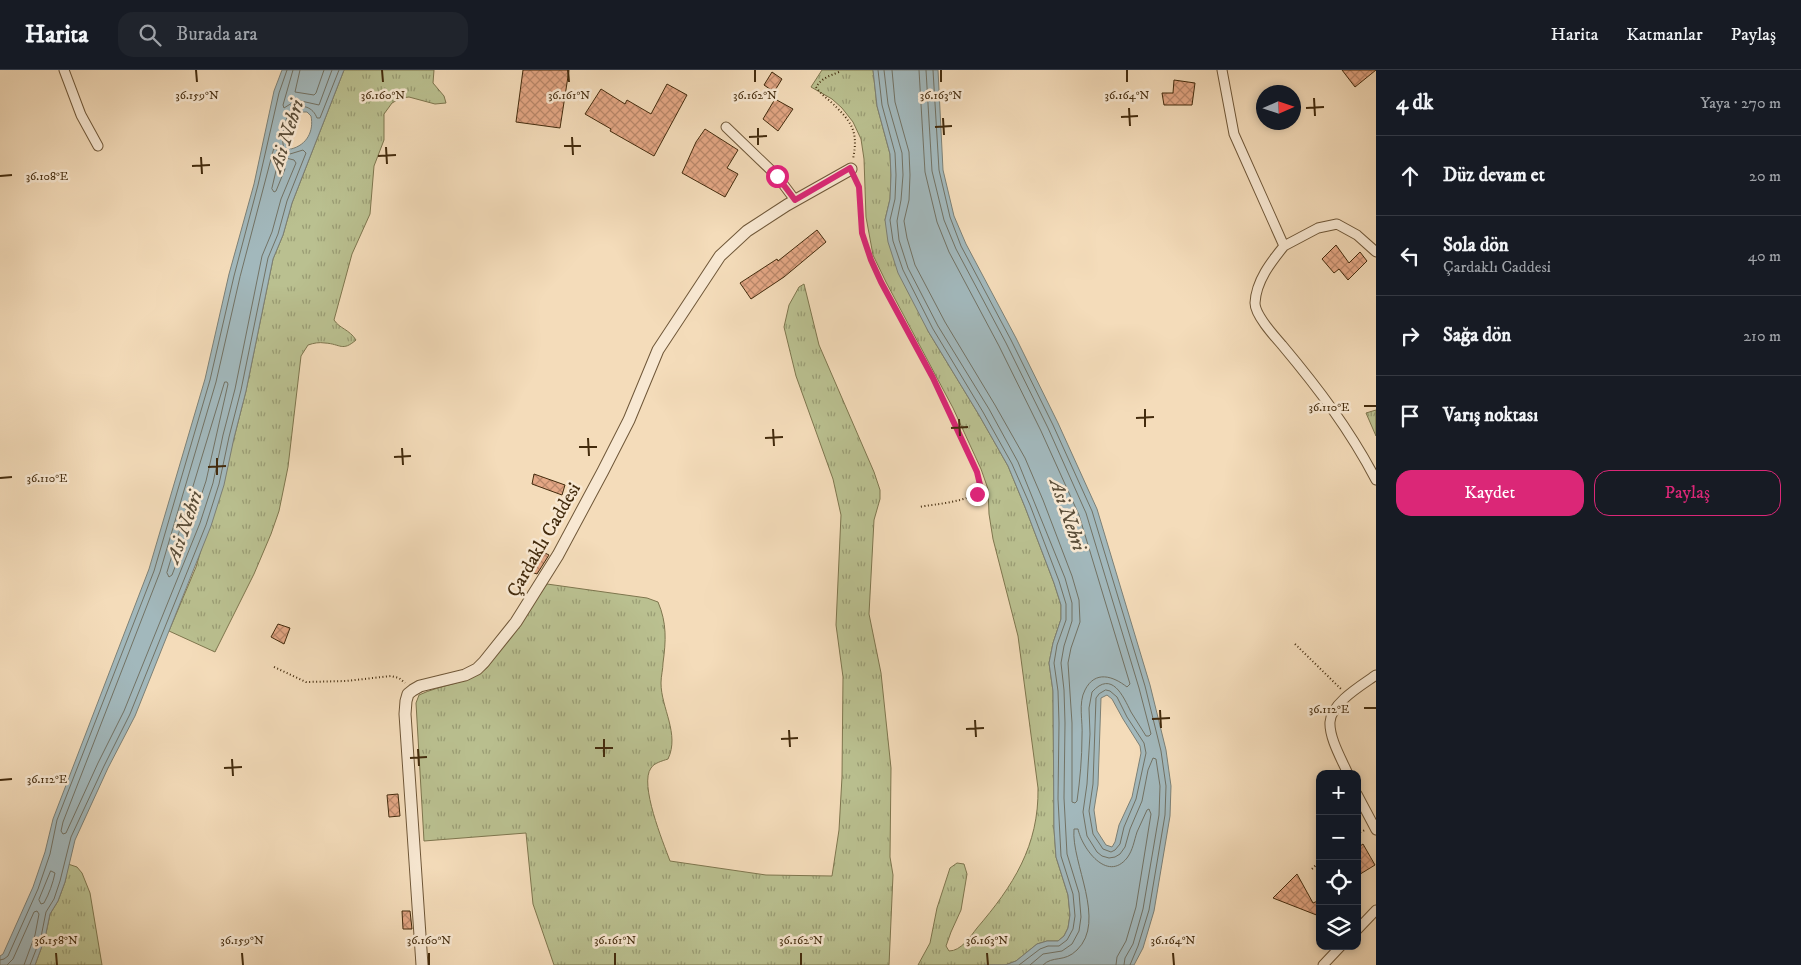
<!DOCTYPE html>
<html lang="tr">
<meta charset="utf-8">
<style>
body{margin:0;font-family:"IM FELL DW Pica",serif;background:#20242c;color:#f1f3f6}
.controls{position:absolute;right:15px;bottom:15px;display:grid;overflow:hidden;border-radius:10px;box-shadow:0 2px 8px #0003}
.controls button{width:45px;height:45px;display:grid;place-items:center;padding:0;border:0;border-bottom:1px solid #363941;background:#171b24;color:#f1f3f6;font:25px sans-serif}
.compass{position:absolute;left:1256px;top:15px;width:45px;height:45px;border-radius:50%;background:#171b24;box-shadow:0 2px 8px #0003;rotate:87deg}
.stop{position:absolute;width:15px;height:15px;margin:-11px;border:4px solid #db2777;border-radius:50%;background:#fff}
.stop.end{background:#db2777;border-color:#fff;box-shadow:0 1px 5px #0008}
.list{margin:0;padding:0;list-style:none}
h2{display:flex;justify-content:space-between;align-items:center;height:65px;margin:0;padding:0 20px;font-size:21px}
h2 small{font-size:16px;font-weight:400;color:#9ea1a6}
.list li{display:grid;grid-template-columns:32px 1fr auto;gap:15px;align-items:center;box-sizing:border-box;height:80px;padding:0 20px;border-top:1px solid #363941}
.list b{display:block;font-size:19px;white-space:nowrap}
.list p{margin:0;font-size:16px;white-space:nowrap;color:#9ea1a6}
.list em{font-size:16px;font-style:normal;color:#9ea1a6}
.actions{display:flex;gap:10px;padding:15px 20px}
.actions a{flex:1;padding:11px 0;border:1px solid #db2777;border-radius:15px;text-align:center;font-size:18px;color:#db2777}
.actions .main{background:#db2777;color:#fff}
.icon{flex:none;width:28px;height:28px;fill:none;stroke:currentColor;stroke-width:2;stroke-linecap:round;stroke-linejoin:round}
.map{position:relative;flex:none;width:1376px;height:895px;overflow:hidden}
header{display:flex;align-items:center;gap:30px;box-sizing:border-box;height:70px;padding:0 25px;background:#171b24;border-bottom:1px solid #363941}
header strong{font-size:24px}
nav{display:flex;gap:28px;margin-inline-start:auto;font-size:18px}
.search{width:350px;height:45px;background:#20242c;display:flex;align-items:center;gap:12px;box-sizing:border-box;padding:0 18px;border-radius:15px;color:#9ea1a6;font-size:19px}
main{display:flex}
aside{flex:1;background:#171b24}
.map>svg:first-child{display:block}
</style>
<header>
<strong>Harita</strong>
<div class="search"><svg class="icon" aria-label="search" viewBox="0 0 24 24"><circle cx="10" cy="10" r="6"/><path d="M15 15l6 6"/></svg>Burada ara</div>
<nav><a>Harita</a><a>Katmanlar</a><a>Paylaş</a></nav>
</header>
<main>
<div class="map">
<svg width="1376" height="895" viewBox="0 0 1376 895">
<defs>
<pattern id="grass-tufts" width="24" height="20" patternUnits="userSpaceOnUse" patternTransform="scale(1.25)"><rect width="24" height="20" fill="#bac090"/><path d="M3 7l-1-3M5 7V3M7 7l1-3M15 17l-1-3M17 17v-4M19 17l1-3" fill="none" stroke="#999c74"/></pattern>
<pattern id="building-cross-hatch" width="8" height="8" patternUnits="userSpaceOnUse" patternTransform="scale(1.25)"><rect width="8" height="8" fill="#e4a785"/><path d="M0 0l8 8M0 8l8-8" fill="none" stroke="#ba886b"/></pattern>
</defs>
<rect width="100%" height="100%" fill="#f4dcba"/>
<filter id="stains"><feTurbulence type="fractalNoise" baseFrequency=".004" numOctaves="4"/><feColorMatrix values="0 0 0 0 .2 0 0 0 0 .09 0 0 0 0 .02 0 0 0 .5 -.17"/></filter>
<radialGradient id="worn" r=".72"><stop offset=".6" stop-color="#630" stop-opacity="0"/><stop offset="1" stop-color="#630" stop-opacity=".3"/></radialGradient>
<path fill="url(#grass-tufts)" stroke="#7e764e" d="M344,0h90l-1,13 11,13 2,7 -11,1 -26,-7 -8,1 -9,5 -8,11v26l-10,26 -4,48 -18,40 -18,66c6,9 15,9 22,20 -14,12 -15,4 -31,3 -6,-1 -11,0 -17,2l-7,11 -13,111 -9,44 -8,23 -17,40 -39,78 -46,-21 27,-64 38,-129 12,-47 27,-132 10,-24 9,-32z
M822,0h51l4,36 13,48 1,21 -1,24 -5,21 43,111 51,84 29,51 17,41 29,76 7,22v14l-8,24 -4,20 4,28 1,138 2,28 12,38 2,20 -2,13 -4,8 -6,5h-11l-10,3 -21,17 -11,4h-87l12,-22 7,-35 13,-40 7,-5 7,1 3,10 -6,36 -10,22 -5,14 3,5c12,0 21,-14 28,-23 36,-42 62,-82 61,-140l-20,-152 -25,-97 -4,-25 -1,-25 -7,-20 -28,-61 -67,-126 -13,-27 -7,-38 -2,-58 -3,-20 -8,-17 -11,-14 -10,-9 -21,-12z
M804,214l15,61 55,127 6,18v9l-6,21 -5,94 12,59 10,95 -1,89 3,18 -4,90h-335l-21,-61 -7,-71 -102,8 -8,-138 3,-8c23,-11 49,-11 68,-27l60,-84 100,14 11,4c9,21 8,39 5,61 0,6 -2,13 -2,20 0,25 19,51 7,76 -6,2 -14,4 -17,9 -12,16 12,74 19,93l96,14 66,1 7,-46 3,-53 1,-100 -7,-52 5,-110 -8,-36 -37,-103 -12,-49 5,-22 10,-18z
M1376,340v26l-10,-23z
M68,794l9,3 5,6 8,20 12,72h-67l10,-27 5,-24 8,-13 7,-19z"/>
<path fill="#a2b8bc" stroke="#7c8076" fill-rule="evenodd" d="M282,0h62l-52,133 -9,32 -10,24 -27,132 -12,47 -10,47 -13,41 -76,190 -27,52 -33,72 -10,42 -7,19 -8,13 -5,24 -10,27h-35v-9l3,-2 30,-67 12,-35 8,-33 96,-250 56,-190 24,-105 25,-90 20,-93zM302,42h5l4,4c3,15 -4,29 -20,33l-3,-2c-1,-12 1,-31 14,-35z
M873,0h65l5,100 11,46 12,28 50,94 42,85 39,86 53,176 16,65 5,36 -1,30 -16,95 -11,37 -9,17h-149h20l11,-4 21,-17 10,-3h11l6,-5 4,-8 2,-13 -2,-20 -12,-38 -2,-28 -1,-138 -4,-28 4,-20 8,-24v-14l-7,-22 -29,-76 -17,-41 -29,-51 -51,-84 -30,-58 -10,-31 -3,-22 5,-21 1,-24 -1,-21 -13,-48zM1107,625l5,4 11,20 17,27 1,7 -9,44 -13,28 -4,17 -3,5 -6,-2 -9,-14 -3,-21 4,-25 3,-87z"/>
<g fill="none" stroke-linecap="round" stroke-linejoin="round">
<path stroke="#727264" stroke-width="1" d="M293,0l-10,35 1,3 8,-5 9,-2 18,4 13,-35
M300,0l-5,22 19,3 2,-2 8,-23
M878,0l4,35 13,48 1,22 -1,24 -5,21 3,21 10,29 30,59 50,83 29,52 18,41 29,76 7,23v16l-9,25 -3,18 4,28 1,32 -1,76 3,57 12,38 2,22 -2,13 -6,11 -8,6h-11l-8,3 -21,16
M884,0l4,34 14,49 1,22 -2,25 -4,21 2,19 9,28 30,58 51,83 29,53 47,116 7,25v18l-8,25 -3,17 3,27 1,33 -1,75 3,56 12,39 2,24 -2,14 -7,13 -10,7 -19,3 -13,11
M892,0l3,32 14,50 1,23 -1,25 -5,21 3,17 8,27 30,57 50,83 30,53 18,42 29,76 7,24 1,22 -9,26 -3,15 4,60v79l3,1 2,-2c3,-21 5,-43 5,-65 1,-15 -4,-33 3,-46 10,-20 28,-14 42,-3l3,-3 -51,-169 -38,-84 -42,-85 -50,-94 -12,-30 -12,-50 -6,-102
M926,0l6,101 12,49 12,29 50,94 42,85 38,85 53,175 12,46 -2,2h-3c-5,-8 -10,-16 -15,-24 -8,-16 -19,-42 -39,-20l-3,16 1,26 -3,50 -4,28 4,24 10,16 5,4 7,2 6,-1 5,-3 5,-7 5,-18 12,-28 6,-31 5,-12 3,1 4,27 -1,29 -16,94 -10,35 -8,14 -1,7
M933,0l6,100 11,47 11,29 50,94 42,85 39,86 53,175 16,65 5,35 -1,29 -16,95 -11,36 -8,19
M274,79h2l6,8 12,3 2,3 -15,36 -9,33 -10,24 -27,133 -12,46 -10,48 -13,40 -76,188 -26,52 -32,70 -3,1 -2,-3 2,-9 97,-250 56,-190 24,-105z
M278,94l6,2 1,3 -9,22 -2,1 -2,-3z
M225,312h2l1,2 -22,97 -13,39 -21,55 -3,2 -2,-4z
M1106,620l4,1 7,6 10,20 17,26 2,10 -10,46 -12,28 -4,17 -5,6 -4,2 -8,-3 -10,-15 -4,-23 4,-27 3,-86 3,-4z
M51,801l4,2c-2,10 -6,21 -11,30l-3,1 -2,-4z
M0,890l4,-1 4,-3 30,-67 12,-35 7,-34 97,-249 56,-191 24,-104 24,-91 21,-92 8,-23
M7,895l6,-6 21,-47 3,-1 2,3 -4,21 -11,30
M30,895l11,-28 5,-25 8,-13 6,-18 11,-44 33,-71 26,-52 76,-189 13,-41 10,-47 12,-47 27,-132 10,-24 9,-33 19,-48 -3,-3 -13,4 -6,-5c-4,-14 1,-47 22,-42 6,2 9,6 11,11h3l19,-48
M1043,895c10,-10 21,-2 34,-15 30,-29 -6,-87 -3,-121h4c4,19 29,54 49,29 6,-8 7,-17 10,-26 3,-7 7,-15 10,-22l2,-1 2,5 -15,93 -10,34 -9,16 -1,8"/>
</g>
<path fill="url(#building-cross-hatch)" stroke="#432b0d" d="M523,0h46l-9,58 -44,-6z
M1342,0h34l-21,17z
M772,2l10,7 -8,13 -10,-7z
M1174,10l21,3 -3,22h-28l-2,-12h11z
M667,14l20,11 -33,61 -44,-25 1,-2 -26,-15 16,-25 24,15 2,-4 24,14z
M775,29l18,10 -15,22 -15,-12z
M705,59l33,21 -11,18 11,6 -13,23 -43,-24 14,-31z
M817,160l9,12 -42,35 -33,22 -11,-16 37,-24 1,2z
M1336,175l13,18 11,-11 7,9 -19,19 -9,-11 -5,4 -12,-14z
M534,404l31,11 -3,10 -30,-11z
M543,482l6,3 -12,19 -12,-4 6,-16 8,4z
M278,554l12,4 -6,16 -13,-7z
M398,724l2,22 -11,1 -2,-22z
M1363,774l12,21 -18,11v-28z
M1297,804l16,29 7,-3v11l-3,1 2,4 -46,-18z
M402,841h8l2,18h-9z"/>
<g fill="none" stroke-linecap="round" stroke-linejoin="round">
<g stroke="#6f5738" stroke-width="11">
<path id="minor" d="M64,0l17,45 17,31
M1222,0l12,64 50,112c-13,16 -28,35 -29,57 0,12 19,33 27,42 36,43 68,85 94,135
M726,57l51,49 18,24
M1284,176l34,-18 19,-4 20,11 19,17
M1348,704c-6,-14 -19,-36 -18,-52 1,-19 32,-37 46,-47
M1357,724l19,36
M1357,860l19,-20
M1323,895l18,-19"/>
</g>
<g stroke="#6f5738" stroke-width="13">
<path id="tertiary" d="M422,895l-17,-251 1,-13 2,-7 5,-4 7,-4 45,-11 12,-6 7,-7 32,-40 42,-67 45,-84 26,-51 29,-70 62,-94 27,-25 40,-26 64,-36"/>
</g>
<path stroke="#432b0d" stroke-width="2" stroke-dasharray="1 2.5" stroke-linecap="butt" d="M839,2c-10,4 -17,6 -23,15 4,6 9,10 14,14 21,20 29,29 23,58
M857,110l2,7 3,46 9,27 10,22 52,97 47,102 1,8c-10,13 -46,15 -62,18
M1295,574l46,45
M274,597l32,15 40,-1 45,-5 8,2 6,5
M1357,764l8,-4
M1312,799l8,-8"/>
<use href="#minor" stroke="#f8e8d2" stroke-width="9"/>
<use href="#tertiary" stroke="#f8e8d2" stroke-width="11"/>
</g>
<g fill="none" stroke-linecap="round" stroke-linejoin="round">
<path stroke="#db2777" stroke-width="6" d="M777,106l18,24 55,-32 9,19 3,46 9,27 10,22 52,96 44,94 4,17 -4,5"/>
</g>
<path fill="none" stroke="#432b0d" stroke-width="2" d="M196,0l1,12M382,0l1,12M568,0l1,12M755,0v12M941,0v12M1127,0v12M1314,28l1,18M1129,38l1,18M1306,38l18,-1M1121,47l17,-1M943,48l1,17M935,57l17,-1M758,58v17M572,67l1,18M749,67l18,-1M564,76h17M386,77l1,17M378,86l18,-1M201,87l1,17M192,96l18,-1M0,106l12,-1M1364,336h12M1145,339v18M1136,348l18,-1M959,349l1,17M951,358l17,-1M773,359l1,17M588,368l1,18M765,368l18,-1M579,377h18M402,378l1,17M394,387l17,-1M217,388v17M208,397l18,-1M0,408l12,-1M1364,638h12M1160,640l1,18M1152,649l18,-1M975,650l1,17M966,659l18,-1M789,660l1,17M604,669v18M781,669l17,-1M595,678h18M418,679l1,17M410,688l17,-1M232,689l1,17M224,698l18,-1M0,710l12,-1M56,883l1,12M242,883l1,12M429,883v12M615,883v12M801,883v12M987,883l1,12M1173,883l1,12"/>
<g text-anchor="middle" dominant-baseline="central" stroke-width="5" stroke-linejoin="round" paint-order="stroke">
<g font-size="19" fill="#432b0d" stroke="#f8e8d2">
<text transform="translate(544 470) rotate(-60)">Çardaklı Caddesi</text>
</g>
<g font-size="20" font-style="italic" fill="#5b4e39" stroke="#f8e8d2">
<text transform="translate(287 66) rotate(-72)">Asi Nehri</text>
<text transform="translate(1067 445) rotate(71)">Asi Nehri</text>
<text transform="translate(185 457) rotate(-71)">Asi Nehri</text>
</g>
</g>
<g font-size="12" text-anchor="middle" fill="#432b0d" stroke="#f8e8d2" stroke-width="5" stroke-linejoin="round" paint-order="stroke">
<text x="197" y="29">36.159°N</text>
<text x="383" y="29">36.160°N</text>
<text x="569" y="29">36.161°N</text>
<text x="755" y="29">36.162°N</text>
<text x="941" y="29">36.163°N</text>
<text x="1127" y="29">36.164°N</text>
<text x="47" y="110">36.108°E</text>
<text x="1329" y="341">36.110°E</text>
<text x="47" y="412">36.110°E</text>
<text x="1329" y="643">36.112°E</text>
<text x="47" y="713">36.112°E</text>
<text x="56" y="874">36.158°N</text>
<text x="242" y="874">36.159°N</text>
<text x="429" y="874">36.160°N</text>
<text x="615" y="874">36.161°N</text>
<text x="801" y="874">36.162°N</text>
<text x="987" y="874">36.163°N</text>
<text x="1173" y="874">36.164°N</text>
</g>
<rect width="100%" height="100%" filter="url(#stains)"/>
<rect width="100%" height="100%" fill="url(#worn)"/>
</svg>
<div class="controls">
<button>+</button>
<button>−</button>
<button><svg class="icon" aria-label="locate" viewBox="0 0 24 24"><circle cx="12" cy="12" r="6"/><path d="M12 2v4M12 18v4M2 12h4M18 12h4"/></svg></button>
<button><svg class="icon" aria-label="layers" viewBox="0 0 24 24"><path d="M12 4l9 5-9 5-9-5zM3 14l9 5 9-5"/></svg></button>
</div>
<svg class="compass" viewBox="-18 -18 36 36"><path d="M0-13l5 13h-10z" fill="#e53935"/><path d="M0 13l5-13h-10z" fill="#9ea1a6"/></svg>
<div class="stop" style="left:777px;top:106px"></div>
<div class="stop end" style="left:977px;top:424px"></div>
</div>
<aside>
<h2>4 dk<small>Yaya · 270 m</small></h2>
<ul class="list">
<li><svg class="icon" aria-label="ahead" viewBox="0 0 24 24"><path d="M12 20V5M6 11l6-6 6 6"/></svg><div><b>Düz devam et</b></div><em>20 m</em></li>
<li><svg class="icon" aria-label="left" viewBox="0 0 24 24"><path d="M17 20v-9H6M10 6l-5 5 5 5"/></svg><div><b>Sola dön</b><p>Çardaklı Caddesi</p></div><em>40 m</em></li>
<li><svg class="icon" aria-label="right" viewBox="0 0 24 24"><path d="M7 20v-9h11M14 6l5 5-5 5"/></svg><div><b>Sağa dön</b></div><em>210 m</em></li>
<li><svg class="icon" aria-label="arrive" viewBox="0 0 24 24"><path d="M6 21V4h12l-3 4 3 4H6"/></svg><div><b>Varış noktası</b></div></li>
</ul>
<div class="actions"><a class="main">Kaydet</a><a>Paylaş</a></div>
</aside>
</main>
